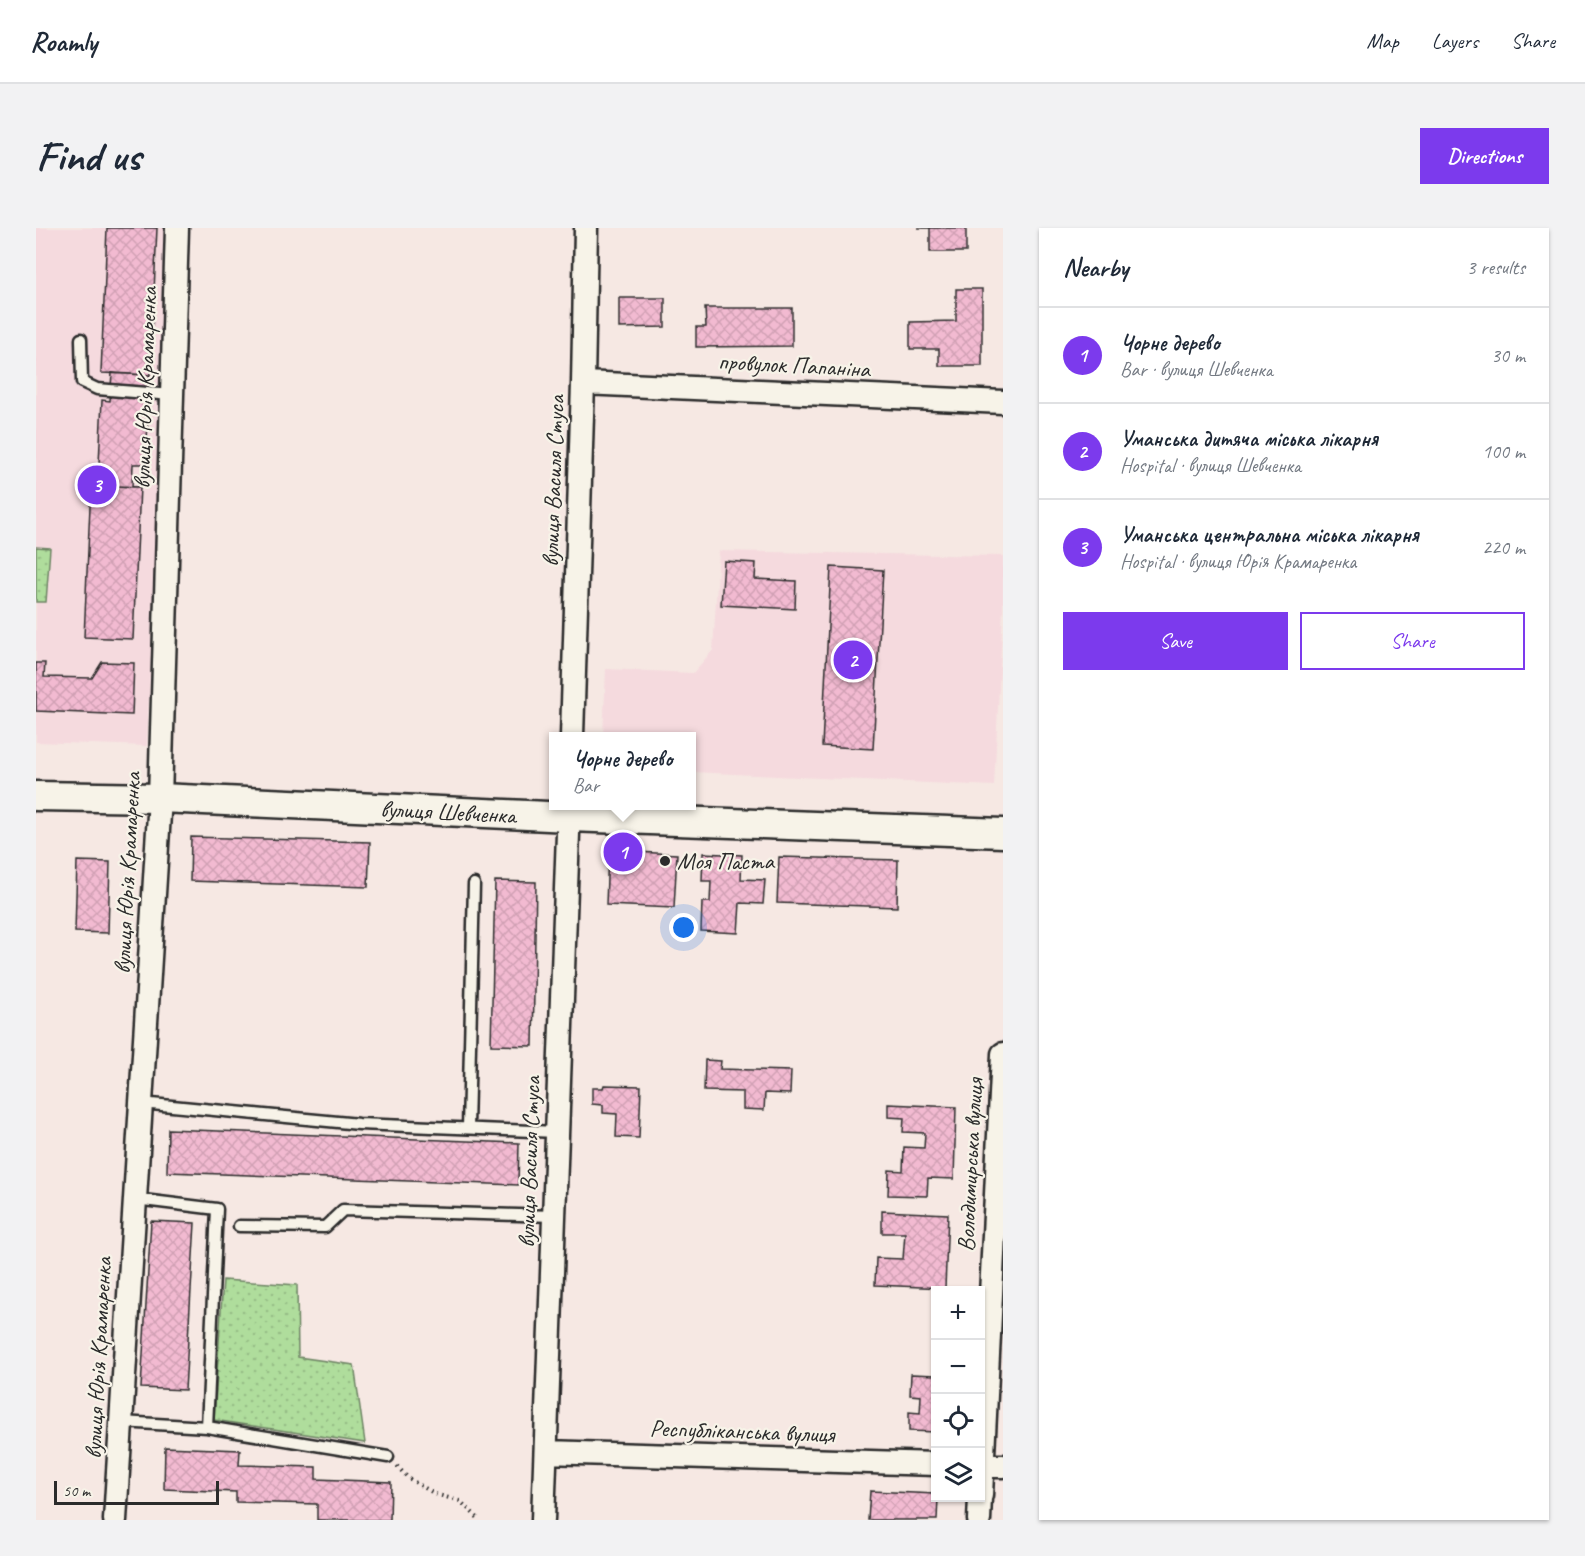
<!DOCTYPE html>
<meta charset="utf-8">
<style>
body{margin:0;font-family:Caveat,sans-serif;background:#f2f2f3;color:#1f2937}
.controls{position:absolute;right:18px;bottom:18px;display:grid;overflow:hidden;border-radius:0px;box-shadow:0 2px 4px #0004}
.controls button{width:54px;height:54px;display:grid;place-items:center;padding:0;border:0;border-bottom:2px solid #e0e1e3;background:#fff;color:#1f2937;font:30px sans-serif}
.scale{position:absolute;left:18px;bottom:15px;width:165px;box-sizing:border-box;padding-left:6px;border:3px solid #2b2b2b;border-top:0;font-size:16px;line-height:21px;white-space:nowrap;color:#2b2b2b;-webkit-text-stroke:4px #f7f3e8;paint-order:stroke}
.you{position:absolute;left:648px;top:700px;width:21px;height:21px;margin:-15px;border:4px solid #fff;border-radius:50%;background:#1a73e8;box-shadow:0 0 0 9px #1a73e833}
.badge{display:grid;place-items:center;width:39px;height:39px;border-radius:50%;background:#7c3aed;color:#fff;font-size:20px;font-weight:700}
.pin{position:absolute;translate:-50% -50%;border:3px solid #fff;box-shadow:0 2px 6px #0006}
.popup{position:absolute;left:513px;top:504px;width:147px;height:78px;box-sizing:border-box;display:grid;place-content:center;border-radius:0px;background:#fff;filter:drop-shadow(0 2px 4px #0005);font-size:20px;white-space:nowrap;color:#747a83}
.popup b{font-size:22px;color:#1f2937}
.popup::after{content:'';position:absolute;left:50%;top:100%;margin-left:-12px;border:12px solid transparent;border-top-color:#fff}
.list{margin:0;padding:0;list-style:none}
h2{display:flex;justify-content:space-between;align-items:center;height:78px;margin:0;padding:0 24px;font-size:26px}
h2 small{font-size:20px;font-weight:400;color:#747a83}
.list li{display:grid;grid-template-columns:39px 1fr auto;gap:18px;align-items:center;box-sizing:border-box;height:96px;padding:0 24px;border-top:2px solid #e0e1e3}
.list b{display:block;font-size:22px;white-space:nowrap}
.list p{margin:0;font-size:20px;white-space:nowrap;color:#747a83}
.list em{font-size:20px;font-style:normal;color:#747a83}
.actions{display:flex;gap:12px;padding:18px 24px}
.actions a{flex:1;padding:14px 0;border:2px solid #7c3aed;border-radius:0px;text-align:center;font-size:21px;color:#7c3aed}
.actions .main{background:#7c3aed;color:#fff}
.icon{flex:none;width:33px;height:33px;fill:none;stroke:currentColor;stroke-width:2;stroke-linecap:round;stroke-linejoin:round}
.map{position:relative;flex:none;width:967px;height:1292px;overflow:hidden;border-radius:0px}
header{display:flex;align-items:center;gap:36px;box-sizing:border-box;height:84px;padding:0 30px;background:#fff;border-bottom:2px solid #e0e1e3}
header strong{font-size:28px}
nav{display:flex;gap:33px;margin-inline-start:auto;font-size:21px}
.intro{display:flex;align-items:center;justify-content:space-between;box-sizing:border-box;height:144px;padding:0 36px}
h1{margin:0;font-size:42px}
.button{padding:15px 27px;border-radius:0px;background:#7c3aed;color:#fff;font-size:21px;font-weight:700}
main{display:flex;gap:36px;padding:0 36px}
aside{flex:1;background:#fff;border-radius:0px;box-shadow:0 2px 4px #0004}
.map>svg:first-child{display:block}
</style>
<header>
<strong>Roamly</strong>
<nav><a>Map</a><a>Layers</a><a>Share</a></nav>
</header>
<div class="intro"><h1>Find us</h1><a class="button">Directions</a></div>
<main>
<div class="map">
<svg width="967" height="1292" viewBox="0 0 967 1292">
<defs>
<pattern id="green-dots" width="8" height="8" patternUnits="userSpaceOnUse" patternTransform="scale(1.5)"><rect width="8" height="8" fill="#afdd9c"/><path d="M2 2h.1M6 6h.1" fill="none" stroke="#97be87" stroke-width="1.8" stroke-linecap="round"/></pattern>
<pattern id="building-cross-hatch" width="8" height="8" patternUnits="userSpaceOnUse" patternTransform="scale(1.5)"><rect width="8" height="8" fill="#f2bad1"/><path d="M0 0l8 8M0 8l8-8" fill="none" stroke="#d0a0b4"/></pattern>
</defs>
<rect width="100%" height="100%" fill="#f6e8e3"/>
<filter id="ink" filterUnits="userSpaceOnUse"><feTurbulence type="fractalNoise" baseFrequency=".0167" numOctaves="2"/><feDisplacementMap in="SourceGraphic" scale="12" xChannelSelector="R" yChannelSelector="G"/><feConvolveMatrix kernelMatrix="1 2 1 2 8 2 1 2 1" color-interpolation-filters="sRGB"/></filter>
<g filter="url(#ink)">
<path fill="#f5dade" d="M0,0h133l-22,518 -111,-4z
M683,323l284,5v53l-9,177 -302,-14v-36h-89l3,-67 87,4 20,-23z"/>
<path fill="url(#green-dots)" stroke="#6d8464" stroke-width="1.5" d="M0,319l14,1 -4,54h-10z
M187,1052l74,5 1,72 56,8 11,78 -151,-23z"/>
<path fill="url(#building-cross-hatch)" stroke="#2b2b2b" stroke-width="1.5" d="M71,0h50l-7,147 -49,-2z
M881,0h49v24h-36v-24z
M920,61h26v77h-43v-17h-29v-27l46,-1z
M583,70h46v29l-46,1z
M669,80h87v38l-96,1v-20h10z
M76,145l38,2 -4,89h-13l-1,23 -34,-2 4,-85 8,1z
M55,257l49,2 -7,152 -49,-2z
M688,333l32,2 -1,16 41,2 -1,28 -74,-4z
M795,339l52,3 -10,179 -51,-3z
M66,434l32,1 -2,52 -96,-4v-48h9l-1,14 48,1z
M155,609l179,5 -2,45 -178,-6z
M585,611l7,1 5,3 2,9 42,2 -3,54 -68,-3 2,-54h4l2,-7z
M667,625l39,2 -1,24 24,1 -2,24 -23,-1 -2,30 -37,-2 1,-29h8l1,-21h-9z
M743,629l119,3 -1,47 -120,-4z
M41,633l33,1 -2,71 -33,-1z
M459,653l41,1 -3,164 -42,-1z
M669,832l16,1 -1,8 71,2 -1,23 -25,-1 -1,17 -21,-1v-17l-39,-1z
M568,857l37,1 -2,52 -23,-1 1,-23 -14,-1v-8l-11,-1v-16h11z
M852,876l68,3 -2,72 -26,-1 -1,18 -39,-1 1,-25 14,1 1,-24 20,1 1,-15 -22,-1 1,-14 -16,-1z
M132,901l351,14 -1,42 -351,-13z
M846,983l66,3 -3,74 -70,-3 1,-27 27,1 2,-26h-23z
M115,993l44,2 -10,167 -44,-2z
M875,1146l25,1v57l-27,-1v-19l11,1 1,-17 -11,-1z
M129,1219l75,3 -1,15 77,2v12l75,3 -1,38h-73v-16l-81,-2v-10l-72,-3z
M834,1263l66,3v4h2l-1,22h-69z"/>
<g fill="none" stroke-linecap="round" stroke-linejoin="round">
<g stroke="#2b2b2b" stroke-width="15">
<path id="service" d="M45,111l1,43 15,7 75,6
M105,875l218,21 198,8
M432,900l6,-244
M99,971l82,10 -10,218
M203,998l86,1 18,-17 212,6
M85,1194l86,5 181,30"/>
</g>
<g stroke="#2b2b2b" stroke-width="27">
<path id="minor" d="M547,155l420,19
M536,508l11,-353 3,-155
M510,1224l390,12
M945,1238h22
M945,1267l22,-441
M79,1292l45,-722 17,-570
M507,1292l26,-714
M943,1292l1,-22"/>
</g>
<g stroke="#2b2b2b" stroke-width="33">
<path id="tertiary" d="M0,568l124,2 409,19 434,16"/>
</g>
<path stroke="#2b2b2b" stroke-width="4" stroke-dasharray="1.5 4.5" stroke-linecap="butt" d="M361,1238l11,12 27,16 25,7 20,19"/>
<use href="#service" stroke="#f7f3e8" stroke-width="10"/>
<use href="#minor" stroke="#f7f3e8" stroke-width="22"/>
<use href="#tertiary" stroke="#f7f3e8" stroke-width="28"/>
</g>
</g>
<circle fill="#2b2b2b" stroke="#f7f3e8" stroke-width="2" cx="629" cy="633" r="6"/>
<g text-anchor="middle" dominant-baseline="central" stroke-width="4.5" stroke-linejoin="round" paint-order="stroke">
<g font-size="24" fill="#2b2b2b" stroke="#f7f3e8">
<text transform="translate(758 137) rotate(3)">провулок Папаніна</text>
<text transform="translate(109 160) rotate(-88)">вулиця Юрія Крамаренка</text>
<text transform="translate(517 253) rotate(-88)">вулиця Василя Стуса</text>
<text transform="translate(412 584) rotate(3)">вулиця Шевченка</text>
<text transform="translate(91 645) rotate(-87)">вулиця Юрія Крамаренка</text>
<text transform="translate(493 934) rotate(-88)">вулиця Василя Стуса</text>
<text transform="translate(934 937) rotate(-87)">Володимирська вулиця</text>
<text transform="translate(62 1130) rotate(-87)">вулиця Юрія Крамаренка</text>
<text transform="translate(706 1203) rotate(2)">Республіканська вулиця</text>
</g>
<g font-size="24" fill="#2b2b2b" stroke="#f7f3e8" text-anchor="start">
<text x="641" y="633">Моя Паста</text>
</g>
</g>
</svg>
<div class="controls">
<button>+</button>
<button>−</button>
<button><svg class="icon" aria-label="locate" viewBox="0 0 24 24"><circle cx="12" cy="12" r="6"/><path d="M12 2v4M12 18v4M2 12h4M18 12h4"/></svg></button>
<button><svg class="icon" aria-label="layers" viewBox="0 0 24 24"><path d="M12 4l9 5-9 5-9-5zM3 14l9 5 9-5"/></svg></button>
</div>
<div class="scale">50 m</div>
<div class="you"></div>
<div class="pin badge" style="left:587px;top:624px">1</div>
<div class="popup"><b>Чорне дерево</b>Bar</div>
<div class="pin badge" style="left:817px;top:432px">2</div>
<div class="pin badge" style="left:61px;top:257px">3</div>
</div>
<aside>
<h2>Nearby<small>3 results</small></h2>
<ul class="list">
<li><span class="badge">1</span><div><b>Чорне дерево</b><p>Bar · вулиця Шевченка</p></div><em>30 m</em></li>
<li><span class="badge">2</span><div><b>Уманська дитяча міська лікарня</b><p>Hospital · вулиця Шевченка</p></div><em>100 m</em></li>
<li><span class="badge">3</span><div><b>Уманська центральна міська лікарня</b><p>Hospital · вулиця Юрія Крамаренка</p></div><em>220 m</em></li>
</ul>
<div class="actions"><a class="main">Save</a><a>Share</a></div>
</aside>
</main>
